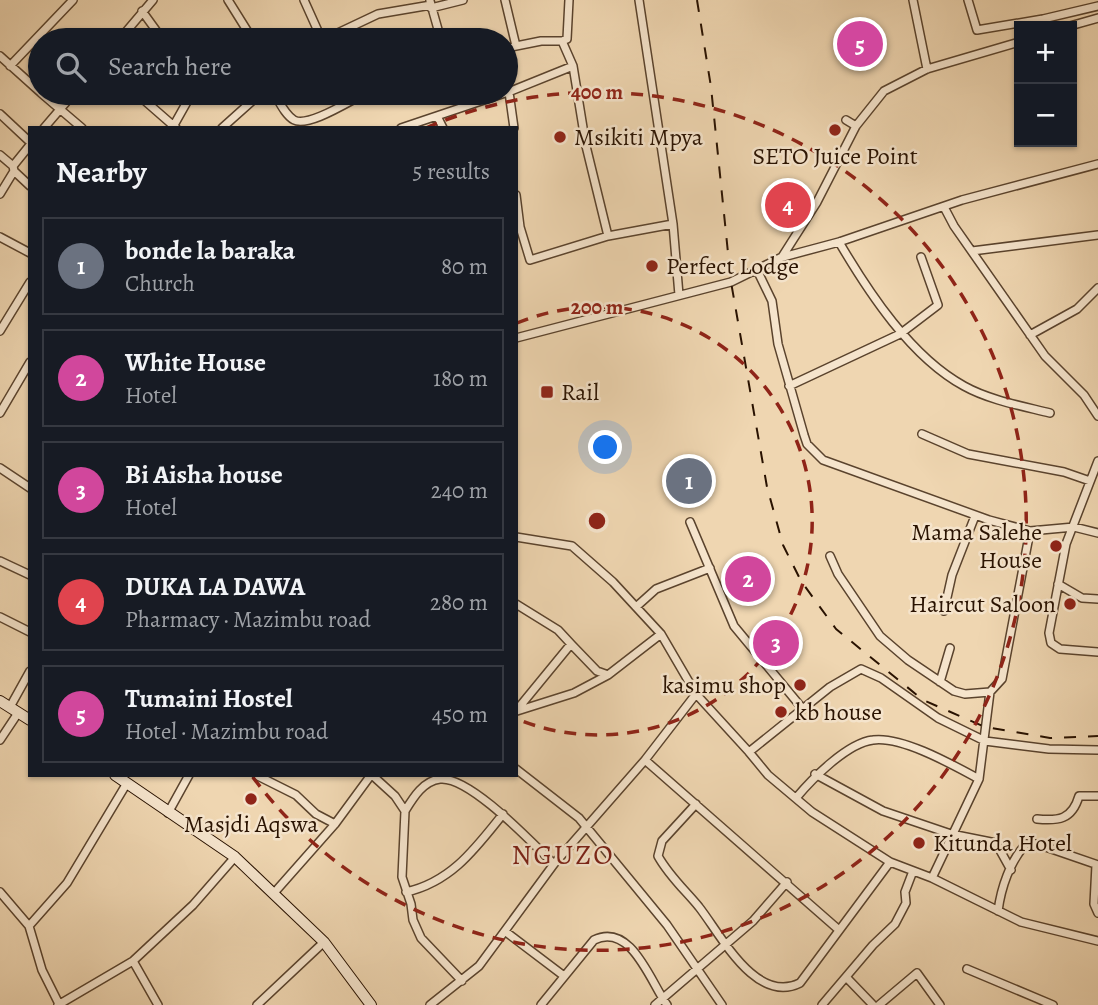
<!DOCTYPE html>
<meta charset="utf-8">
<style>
body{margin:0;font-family:Alegreya,serif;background:#20242c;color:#f1f3f6}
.controls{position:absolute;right:21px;top:21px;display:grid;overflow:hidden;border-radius:0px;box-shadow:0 2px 5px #0004}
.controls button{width:63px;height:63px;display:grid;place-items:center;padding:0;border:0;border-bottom:2px solid #363941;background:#171b24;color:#f1f3f6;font:35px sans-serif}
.you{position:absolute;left:606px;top:448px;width:24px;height:24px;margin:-18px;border:5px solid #fff;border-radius:50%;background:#1a73e8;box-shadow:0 0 0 10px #1a73e833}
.badge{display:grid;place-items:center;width:46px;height:46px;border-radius:50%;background:#db2777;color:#fff;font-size:23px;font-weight:700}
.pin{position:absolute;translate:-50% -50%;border:4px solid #fff;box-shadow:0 2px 7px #0006}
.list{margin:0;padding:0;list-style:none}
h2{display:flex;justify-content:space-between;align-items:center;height:91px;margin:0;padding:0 28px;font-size:30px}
h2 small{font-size:23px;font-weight:400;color:#9ea1a6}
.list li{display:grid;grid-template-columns:46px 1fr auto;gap:21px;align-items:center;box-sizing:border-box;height:98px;margin:0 14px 14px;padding:0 14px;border:2px solid #363941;border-radius:0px}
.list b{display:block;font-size:26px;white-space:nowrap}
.list p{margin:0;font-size:23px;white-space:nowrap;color:#9ea1a6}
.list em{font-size:23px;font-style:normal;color:#9ea1a6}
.icon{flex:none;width:38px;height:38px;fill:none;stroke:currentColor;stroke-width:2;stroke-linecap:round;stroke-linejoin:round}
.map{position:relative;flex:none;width:1098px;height:1005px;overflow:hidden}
.search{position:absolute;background:#171b24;box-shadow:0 2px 5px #0004;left:28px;top:28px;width:490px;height:77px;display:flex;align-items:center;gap:18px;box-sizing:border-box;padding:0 24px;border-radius:38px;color:#9ea1a6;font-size:26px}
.panel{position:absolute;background:#171b24;box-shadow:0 2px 5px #0004;left:28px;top:126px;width:490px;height:651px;border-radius:0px}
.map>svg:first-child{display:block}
</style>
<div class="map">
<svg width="1098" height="1005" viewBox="0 0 1098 1005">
<rect width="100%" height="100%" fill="#efd6b1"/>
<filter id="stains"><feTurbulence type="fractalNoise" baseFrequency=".00286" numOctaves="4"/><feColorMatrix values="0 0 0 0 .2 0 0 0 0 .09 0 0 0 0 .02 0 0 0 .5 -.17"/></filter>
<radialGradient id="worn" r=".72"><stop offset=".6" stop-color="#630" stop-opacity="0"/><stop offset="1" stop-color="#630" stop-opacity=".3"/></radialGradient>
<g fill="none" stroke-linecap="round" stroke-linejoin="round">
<g stroke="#5a432d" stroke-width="10">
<path id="street" d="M228,0l25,40
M304,0l18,40
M505,0l11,46
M639,0l34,224 6,71
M913,0l14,69
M968,0l9,30 66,-11 55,-13
M430,1l11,39
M431,8l32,-8
M142,11l21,29
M1070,26l28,-8
M119,40l34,-40
M323,40l55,-26 53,-9
M562,41l5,-2 2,-39
M506,48l35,-7h21l11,25 13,80 22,90
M0,56l40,36
M10,66l63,-66
M509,92l5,36
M41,93l41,35
M136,93l40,35
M274,93c5,8 11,22 20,27 14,8 57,-20 72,-27
M506,93l67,-27
M0,114l30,28
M437,116l6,12
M846,120l10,6
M174,125l18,-32
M44,128l30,-35
M222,128l39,-35
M401,128l104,-35
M0,155l13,11
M14,171l16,15
M0,194l14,-23 -1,-5 17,-21
M516,195l4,32 10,33 78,-24 65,-12
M944,207l10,19 91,130 39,39 14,21
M0,237l30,16
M839,242c30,51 72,115 125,144 25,14 58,20 86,27
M972,251l126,-16
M783,257l56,-15 123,-42 136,-36
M757,270l15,31 6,43 26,91 3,9 16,16 166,60 41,11 44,-4 24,6
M0,331l30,-49
M1030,335l47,-26 21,-21
M516,338l215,-56 51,-25 35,-55 39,-76 28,-35 43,-22 92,-27
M789,386l111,-52 38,-29 -17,-48
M0,413l30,-51
M922,434l46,20 96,18 26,9
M1098,461l-32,83 -17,89 2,10 9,6 38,3
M0,468l30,20
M690,522l44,104 68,82
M516,537l56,9 41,36 48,52 35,60 53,58 81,-65 31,-18 20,9 57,40 47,23 64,8 49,1
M830,556l8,18 42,62 28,24 46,31 11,3 25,-2
M0,561l30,14
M1058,584l24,14 16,1
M516,604l42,26 13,14 -55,67
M636,607l20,-18 54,-21
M944,611l8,-36 23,-59
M0,617l30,15
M571,644l26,27 11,4 53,-41
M940,682l10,-34
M10,707l20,-36
M517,711l57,-18 34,-18
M0,740l18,-27
M749,752l19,23 44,37 78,50 42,16 89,44 77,19
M645,760l194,170
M516,769l63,49 88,107 55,80
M815,774l68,37 68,23 45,9 15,27
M256,775l40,20 20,19 19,10
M372,775l23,21 10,15 -3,66 9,27 2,16 8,18 41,43
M796,798c16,-19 51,-55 77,-58 29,-4 80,25 106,39
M696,804l-34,37 -4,15c11,20 27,34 41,51 22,28 57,98 101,76l90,-121
M405,811c8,-13 18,-30 35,-32 30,-3 93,65 114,85
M168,813l21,-38
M1037,819c21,2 35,1 42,-23h19
M1096,865l-2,39 4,9
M932,878l47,-99 11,-87 12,-13 28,-148
M0,892l29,34 13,44 17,34
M406,892c45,-10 69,-43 97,-78
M274,893l61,-69 36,-49
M998,911c3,-23 12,-50 28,-67h11l61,21
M29,926l38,-43 60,-100
M506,932l58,44
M133,961l25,44
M967,969l86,36
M847,978l26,27
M58,1005l75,-44 60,-56 42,-48
M257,1005l67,-63
M430,1005l49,-39 75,-102 91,-104 51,-66
M541,1005l53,-65c37,-18 56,41 73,65
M655,1005l98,-84 34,-39
M822,1005l51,-60 22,-21 11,-21 -1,-11 8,-21
M879,1005l38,-32 23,32"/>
</g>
<g stroke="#291201" stroke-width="12">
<path id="secondary" d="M0,701l30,19
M115,775l120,82 89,85 47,63"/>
</g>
<use href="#street" stroke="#f5e4cc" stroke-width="7"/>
<use href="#secondary" stroke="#f5e4cc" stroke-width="10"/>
<path stroke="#291201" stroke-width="2" stroke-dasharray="12 12" stroke-linecap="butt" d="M697,0l14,87 20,195 36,205 16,58 18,36 35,48 87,71 62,27 65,11 48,-2"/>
</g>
<g fill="none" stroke="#8f2418" stroke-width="3.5" stroke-dasharray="12 9">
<path d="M517 323A214 214 0 1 1 517 719"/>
<path d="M426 128A429 429 0 1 1 252 776"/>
</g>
<g fill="#8f2418" stroke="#f5e4cc" stroke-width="2.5">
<circle cx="835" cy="130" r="7"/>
<circle cx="560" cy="137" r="7"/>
<circle cx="652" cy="266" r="7"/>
<rect x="540" y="385" width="14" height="14" rx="3.5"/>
<circle cx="1056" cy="546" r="7"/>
<circle cx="1070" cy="604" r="7"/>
<circle cx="800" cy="685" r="7"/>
<circle cx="781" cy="712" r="7"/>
<circle cx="251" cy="799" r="7"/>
<circle cx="919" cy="843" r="7"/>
</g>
<g text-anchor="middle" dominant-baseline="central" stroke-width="5" stroke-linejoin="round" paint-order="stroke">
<g font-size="24" fill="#291201" stroke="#f5e4cc" text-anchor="start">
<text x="574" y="137">Msikiti Mpya</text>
<text x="835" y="156" text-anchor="middle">SETO Juice Point</text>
<text x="666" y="266">Perfect Lodge</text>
<text x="561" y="392">Rail</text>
<text x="1042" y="532" text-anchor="end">Mama Salehe<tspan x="1042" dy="28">House</tspan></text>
<text x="1056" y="604" text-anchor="end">Haircut Saloon</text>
<text x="786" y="685" text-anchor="end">kasimu shop</text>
<text x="795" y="712">kb house</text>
<text x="251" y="824" text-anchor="middle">Masjdi Aqswa</text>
<text x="933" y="843">Kitunda Hotel</text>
</g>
<g font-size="28" letter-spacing="2" fill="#7a1f14" stroke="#f5e4cc">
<text x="563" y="855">NGUZO</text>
</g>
</g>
<circle cx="597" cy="521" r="10" fill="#8f2418" stroke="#f5e4cc" stroke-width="3.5"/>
<g font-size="21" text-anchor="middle" font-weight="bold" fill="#8f2418" stroke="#f5e4cc" stroke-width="5" stroke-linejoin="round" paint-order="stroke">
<text x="597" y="99">400 m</text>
<text x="597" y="314">200 m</text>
</g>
<rect width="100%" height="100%" filter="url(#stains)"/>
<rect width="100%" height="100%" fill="url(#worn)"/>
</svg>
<div class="controls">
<button>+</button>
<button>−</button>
</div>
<div class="you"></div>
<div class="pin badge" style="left:689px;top:481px;background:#6b7280">1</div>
<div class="pin badge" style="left:748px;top:579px;background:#d1479c">2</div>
<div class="pin badge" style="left:776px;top:643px;background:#d1479c">3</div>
<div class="pin badge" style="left:788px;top:205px;background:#e0444e">4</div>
<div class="pin badge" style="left:860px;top:44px;background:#d1479c">5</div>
<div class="search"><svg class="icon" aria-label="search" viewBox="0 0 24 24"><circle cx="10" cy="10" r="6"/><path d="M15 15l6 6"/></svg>Search here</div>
<section class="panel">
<h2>Nearby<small>5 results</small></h2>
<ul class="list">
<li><span class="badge" style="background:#6b7280">1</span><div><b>bonde la baraka</b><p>Church</p></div><em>80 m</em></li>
<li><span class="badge" style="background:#d1479c">2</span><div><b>White House</b><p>Hotel</p></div><em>180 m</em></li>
<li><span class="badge" style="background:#d1479c">3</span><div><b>Bi Aisha house</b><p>Hotel</p></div><em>240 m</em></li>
<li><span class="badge" style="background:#e0444e">4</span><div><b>DUKA LA DAWA</b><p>Pharmacy · Mazimbu road</p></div><em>280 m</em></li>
<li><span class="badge" style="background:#d1479c">5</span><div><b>Tumaini Hostel</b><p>Hotel · Mazimbu road</p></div><em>450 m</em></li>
</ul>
</section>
</div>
